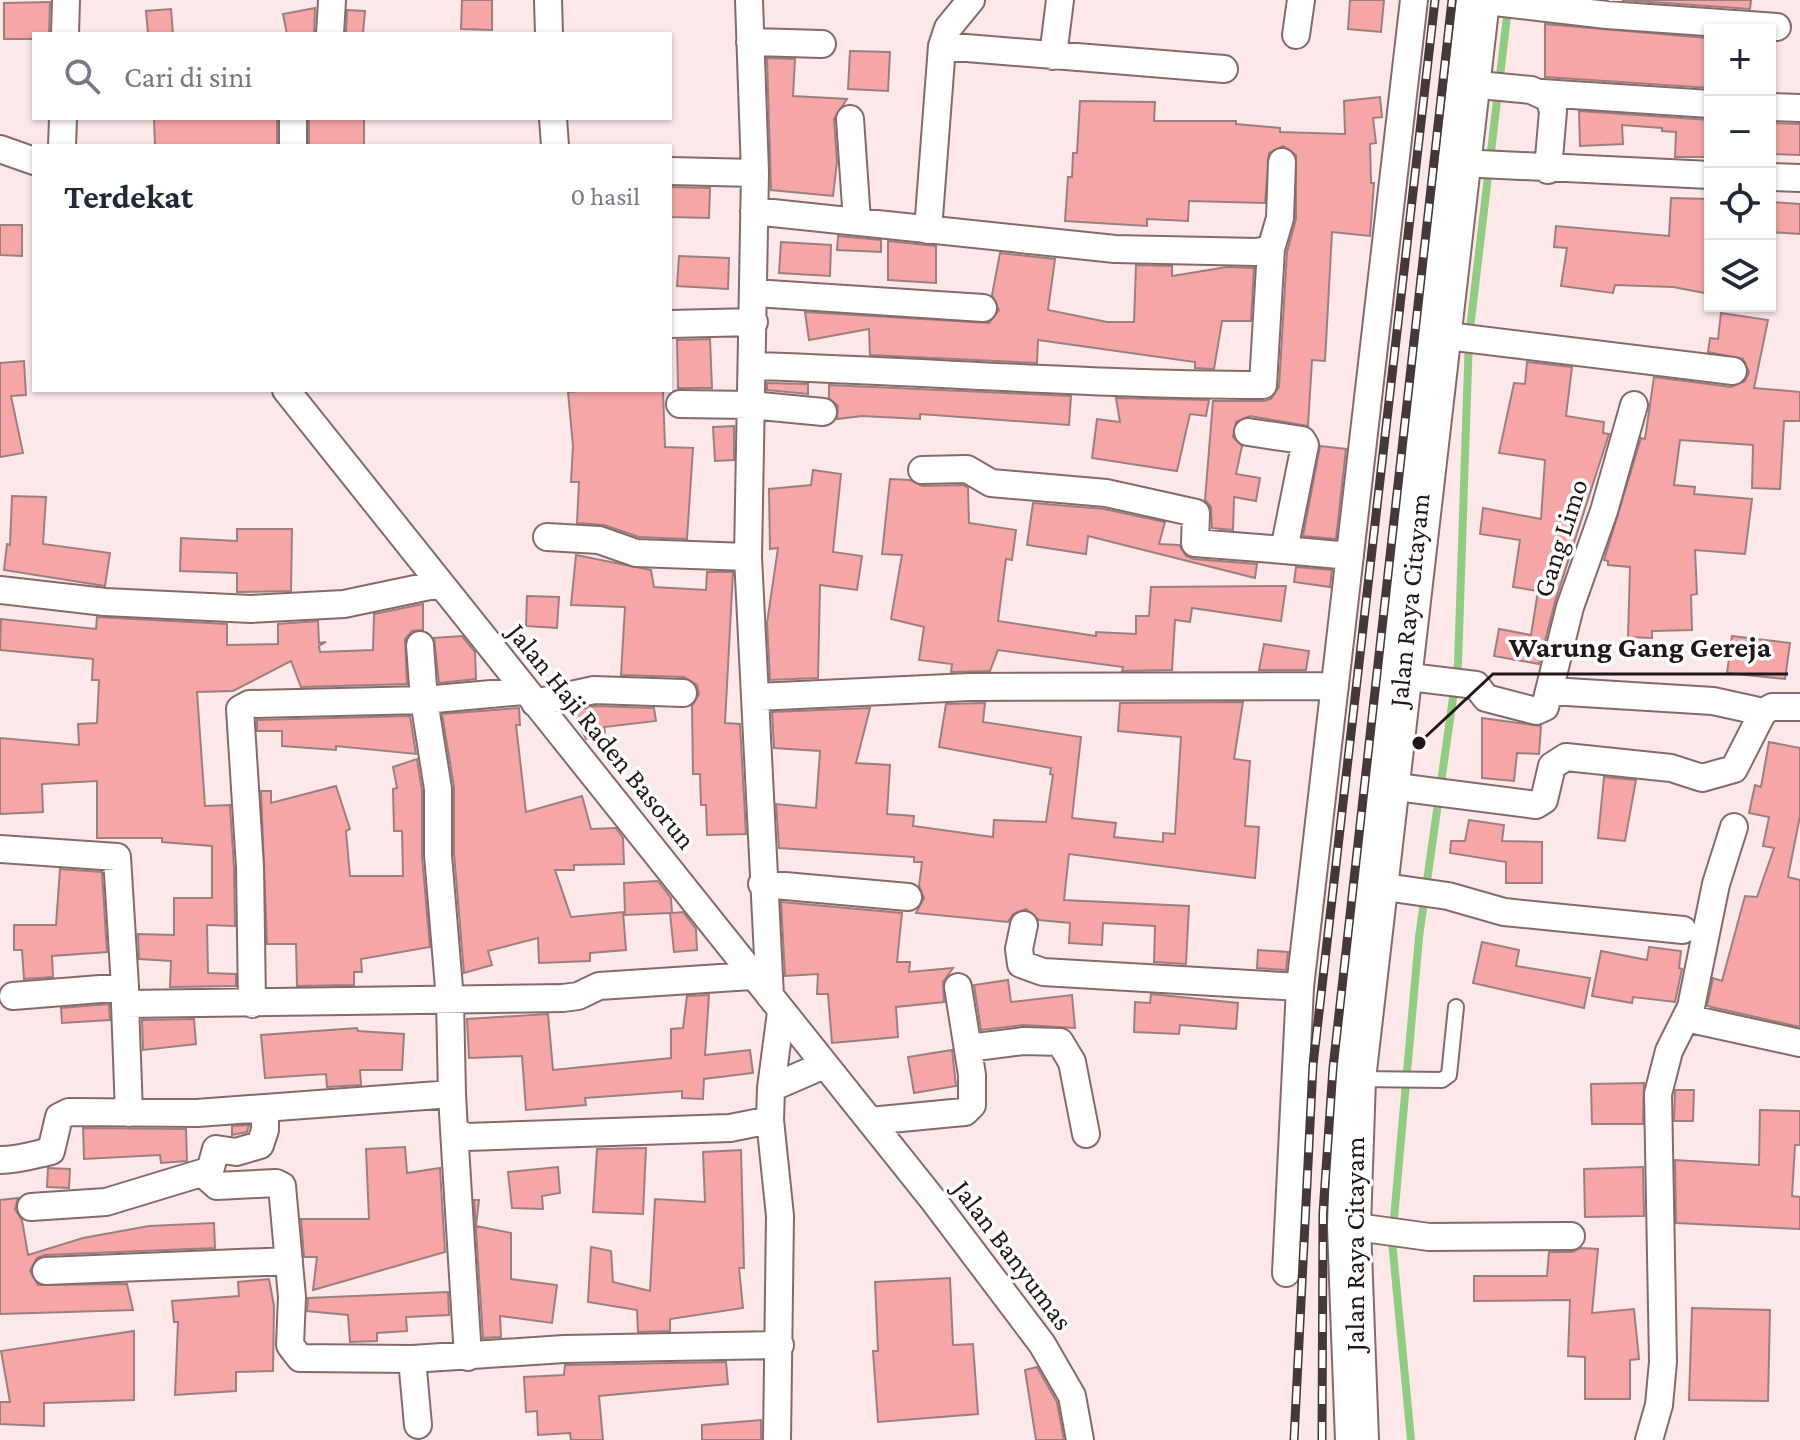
<!DOCTYPE html>
<html lang="id">
<meta charset="utf-8">
<style>
body{margin:0;font-family:"Crimson Pro",serif;background:#f2f2f3;color:#1f2937}
.controls{position:absolute;right:24px;top:24px;display:grid;overflow:hidden;border-radius:0px;box-shadow:0 2px 6px #0004}
.controls button{width:72px;height:72px;display:grid;place-items:center;padding:0;border:0;border-bottom:2px solid #e0e1e3;background:#fff;color:#1f2937;font:40px sans-serif}
.list{margin:0;padding:0;list-style:none}
h2{display:flex;justify-content:space-between;align-items:center;height:104px;margin:0;padding:0 32px;font-size:34px}
h2 small{font-size:26px;font-weight:400;color:#747a83}
.icon{flex:none;width:44px;height:44px;fill:none;stroke:currentColor;stroke-width:2;stroke-linecap:round;stroke-linejoin:round}
.map{position:relative;flex:none;width:1800px;height:1440px;overflow:hidden}
.search{position:absolute;background:#fff;box-shadow:0 2px 6px #0004;left:32px;top:32px;width:640px;height:88px;display:flex;align-items:center;gap:20px;box-sizing:border-box;padding:0 28px;border-radius:0px;color:#747a83;font-size:30px}
.panel{position:absolute;background:#fff;box-shadow:0 2px 6px #0004;left:32px;top:144px;width:640px;height:248px;border-radius:0px}
.map>svg:first-child{display:block}
</style>
<div class="map">
<svg width="1800" height="1440" viewBox="0 0 1800 1440">
<rect width="100%" height="100%" fill="#fce8e8"/>
<g fill="none" stroke-linecap="round" stroke-linejoin="round">
<path stroke="#90cc81" stroke-width="8" d="M1411,1440l-19,-199 27,-304 39,-274 11,-326 39,-329"/>
</g>
<path fill="#f7a6a8" stroke="#9d7f7f" stroke-width="2" d="M462,0h30v30l-31,-1z
M1350,0h34l-3,32 -33,-3z
M1622,0h129l-1,9z
M50,2l-1,32h-15v5h-30v-36z
M315,8l-1,26h-27l-4,-20z
M171,9l2,25h-25l-2,-23z
M347,10l18,1 -2,23h-17z
M1545,24l162,14 3,50 -165,-11z
M850,51l40,1 -2,39 -40,-2z
M767,58l28,1 -2,37 54,3 -13,20 3,43 -4,34 -62,-6z
M1380,97l2,20 -9,1 3,25 -6,1 1,39h3l-4,53 -38,-4 -7,129 -13,-1 -4,66 -58,-10 -14,6 -3,15 9,9 -6,28 24,4 -4,23 -22,-4 -1,33 -21,-2 -1,-21 -6,-7 8,-99h51l7,-2 8,-12 8,-135 9,-33v-64l-13,-9 -14,7 -4,50 -76,-2 -1,20 -41,-2v7l-82,-5 3,-44h4l1,-24h4l3,-52 75,1 -1,19h82v3l44,4v4l65,2 -1,-33z
M1579,111l131,9v37h-35l1,-25 -14,-1v-3l-40,-3 1,19 -43,2z
M154,118h123v28h-122z
M309,118h55v28h-55z
M1771,123l29,1v31l-30,-1z
M671,187l39,1 -1,30 -39,-1z
M1671,198l39,1v95l-37,-7 -58,-2 -2,8 -52,-7 6,-38 -13,-1 2,-21 113,10z
M1770,202l30,2v30l-30,-2z
M0,225h22v31l-22,-1z
M838,236l43,4v12l-44,-2z
M888,241l48,5v37l-48,-3z
M781,242l50,3 -1,31 -51,-3z
M1000,253l55,6 -7,51 59,12h27l2,-57 36,1v10l55,-9 27,1 -3,53h-29l-8,48 -19,-1v-6l-157,-22 -1,23 -167,-8 -1,-26 -60,11 -4,-28 184,11 10,-13 -7,-15z
M679,256l50,2 -1,31 -51,-3z
M1721,313l47,7 -14,68 46,4v29h-16l-4,68 -28,-1 1,-43 -73,-5 -6,45 21,2 -1,7 58,5 -7,55 -50,-4 2,44 -6,1 1,35 -40,1v7l-24,-1 2,-70 -22,-2v-4l-4,-1 37,-122 4,1 9,-62 77,10 14,-6 4,-9 -6,-13 -35,-7 2,-14 8,1z
M710,339l2,49h-34l-1,-48z
M24,361l2,34 -15,1 12,57 -23,4v-94z
M1527,362l45,5 -6,49 38,6 -1,11 6,1 -54,168 -16,62 -45,-8 5,-27 32,6 7,-44 -25,-4 7,-47 -40,-6 3,-26 58,11 4,-59 -46,-7 15,-70 11,1z
M767,383l41,1v10l-41,-4z
M829,385l242,11 -2,29 -149,-11v5l-58,-3 -25,3 1,-13 -9,-8z
M589,390h74l2,57 28,1 -6,91 -48,-2 -35,-12 -27,-2 2,-41h-8l2,-36 -5,-54z
M1116,398l93,2 -3,16 -16,-2 -13,57 -85,-13 5,-39 23,3z
M734,426v34l-19,1 -2,-34z
M1320,446l26,3 -10,90 -33,-3z
M813,470l28,4 -8,78 29,4 -5,34 -37,-5 -2,93 -48,2 -3,-57 11,-75 -8,1 -1,-60 42,-4z
M890,479l20,1 12,6 41,-1 5,3 1,35 47,7 -4,30 -6,-1 -8,62 98,15v-4l40,2v-18h13l2,-29 135,-1 -5,35 -89,-13 -2,14 -15,-2 -3,50 -50,1 1,-4 -125,-17 -8,21 -39,1 1,-8 -33,-4 5,-33 -33,-8 11,-64 -20,-1z
M12,496l34,1 -3,47 67,9 -5,33 -101,-16 3,-26 3,1z
M1033,503l71,6 61,13 -6,22 20,1 7,11 8,3 63,5 -2,14 -167,-42 -2,18 -59,-9z
M237,529h55l-1,62 -54,1v-19l-57,-2 1,-33 56,3z
M576,555l75,15 3,17 52,3 1,-18h26l-8,151 15,1 6,110 -39,1 -1,-30h-5l-1,-31h-7l-1,-68 7,-12 -2,-9 -13,-8 -63,-2 4,-68 -54,-2z
M1296,567l36,3 -2,17 -36,-5z
M527,596l32,1 -2,31 -31,-2z
M423,604v26l-11,1 -7,8 2,45 -106,3 -10,-26 -58,30 -36,1 8,114 25,-1 4,63 1,58 -28,-1 1,48 28,1v12l-66,1 1,-26 -32,-2 -1,-25 36,1v-37h38v-52l-50,-4v-4h-65v-57l-55,3 1,28 -43,2v-76l79,7 -1,-21 19,-1 2,-43h-7l1,-21 -93,-9 1,-31 95,10 1,-12 130,7v21l51,-1v-20l40,-3 1,22 7,-1 -7,4 1,6 53,-2 1,-36z
M462,636l13,16 1,27 -37,4 -5,-45z
M1732,636l58,7 -5,36 -58,-6z
M1264,644l45,7 -3,19h-47z
M1243,702l-9,57 16,2 -5,65 14,1 -4,51 -186,-24 -5,46 125,6 -3,58 -32,-2 1,-36 -52,-3 -1,22 -33,-2 1,-20 -31,-3 -13,-11 -13,5 -5,8 -92,-9 8,-15 -5,-12 3,-24h-8v-5l-135,-9 -3,-44 40,4 4,-57 -46,-3 -2,-36 98,-4 -14,55 34,2 -3,49 27,2 -1,10 80,11 1,-17 52,2 7,-47 -3,-1 1,-6 -112,-21 7,-43 39,-1 -2,19 98,15 -9,81 44,5 -2,14 49,5v-9l12,1 6,-97 -63,-6 2,-28z
M595,706l59,2 2,13 -52,6 1,5 -19,7 -13,-28z
M519,708l1,17h-4l10,87 56,-16 9,33 25,-1 7,10 1,26 -50,1v5h-19l16,47 52,-5 3,38 -36,3v8l-51,2 -1,-25 -50,13 4,14 -28,8 -10,-119v-67l-12,-73z
M410,716l6,38 -80,-8v4l-54,-4v-15h-25v-11z
M1482,718l59,8 -2,28 -22,-1 -3,28 -32,-3z
M1769,742l31,6v68l-12,61 12,3v147l-93,-21 6,-28 9,3 23,-85 12,1 17,-49 -11,-2 6,-29 -20,-4 6,-28 6,2z
M417,759l5,31v66l8,91 -69,12 1,13h-8v13l-57,1 -1,-42h-29l-6,-153h10v12l65,-17 14,43 -4,2 4,45h53l-1,-45h-8l-1,-42 4,-1 -4,-21z
M1604,777l32,3 -11,61 -27,-3z
M1469,820l35,5 -2,16 40,1v41h-36v-21l-56,-9 1,-12h14z
M60,869l42,3 5,80 -55,4 1,21 -29,2 -2,-29h-8v-25h42z
M658,881l13,17 1,15 11,-1 13,17 1,21 -23,2 -4,-39 -45,2 -1,-32z
M781,902l121,11 -5,49h13l-1,10 44,-4 -10,14 1,20 -48,5 2,30 -66,6 -4,-49h-11l1,-20 -33,2z
M1482,942l37,8 -3,16 74,12 -6,30 -111,-25z
M1649,947l32,4 -2,17 3,1 -7,33 -42,-5 -1,6 -40,-7 9,-45 46,9z
M1258,950l30,2 -2,18 -29,-2z
M1008,980l3,22 61,-7 3,33 -51,-3 -43,5 -7,-45z
M1151,994l87,9 -2,26 -56,-4 -1,9 -45,-2 1,-30 15,1z
M709,995l-4,60 45,-5 3,23 -49,6 -1,20 -21,-1v-7l-97,7 1,7 -60,5 -4,-54 -53,2 -2,-39 81,-5 5,56 118,-12v-29l12,-1 4,-32z
M109,1004l1,16 -48,3 -1,-15z
M194,1019l2,25 -53,6 -1,-30z
M357,1028l1,3 46,3 -2,36h-42l1,15 -34,2 -1,-13 -61,4 -4,-43z
M952,1050l4,36 -42,7 -6,-36z
M1644,1083l-1,41h-51l-1,-40z
M1675,1090h19l-1,31h-19z
M1760,1110l40,1v34h-5l-3,51 8,1v32l-124,-6 -1,-63 84,5z
M249,1125l-2,7 -15,3v-9z
M83,1128l103,1 1,32 -26,2 -1,-8 -76,4z
M405,1147l2,26 33,-5 5,84 -132,38 4,-33h-13l-3,-38h68l-3,-70z
M646,1148l-3,66 -50,-2 4,-63z
M741,1150l3,118h-5l4,40 -73,11v12l-32,1 -1,-22 -49,-8 3,-55 20,4 2,31 37,9 5,-92 50,3 -2,-50z
M558,1167l2,26 -18,3 1,13 -31,-1 -4,-36z
M1643,1167l1,49 -59,1 -1,-48z
M48,1168l22,1 -1,19 -22,-1z
M18,1198l-3,11 7,11 6,35 55,-17 66,-12 65,-3 1,25 -170,7 -8,3 -7,13 8,14 89,-1 6,26 -133,4v-114z
M474,1200h5l-3,26 35,7v46l46,6 -5,38 -52,-7 1,21 -18,1z
M1581,1248l17,1 -6,64 42,-4 5,50 -9,1v39h-45v-42l-17,-1 2,-56 -96,1v-25h73l2,-24h23z
M950,1278l3,67 20,-1 5,70 -100,8 -5,-71h5l-3,-69z
M269,1279l5,27 -1,65 -37,1v19l-61,4 3,-73h-4l-2,-21 67,-5 -1,-14z
M448,1292l1,23 -43,2 1,14 -30,2v8l-27,1 -2,-27 -41,-4 1,-13z
M1692,1308l78,2 -2,91 -79,-1z
M134,1331v69l-90,3v23l-44,-2v-22h10l-9,-51z
M726,1362l2,22 -129,12 4,44h-32l-1,-7 -32,2 -1,-24 -11,1 -2,-35 40,-2 1,-10z
M1037,1367l20,35 7,38h-28l-11,-70z
M761,1420v20h-59v-15z"/>
<g fill="none" stroke-linecap="round" stroke-linejoin="round">
<g stroke="#866a6a" stroke-width="18">
<path id="lane" d="M1359,1079l83,1 7,-5 7,-68"/>
</g>
<g stroke="#866a6a" stroke-width="30">
<path id="street" d="M548,0l1,34
M749,0l6,173 -7,384 22,439
M1478,0l129,15 170,12
M65,34l1,-34
M330,34l2,-34
M1296,35l5,-35
M750,42l72,2
M942,46l282,23
M1053,56l7,-56
M1469,84l62,6 18,8 4,13 -5,59
M1542,93l168,11
M1770,107l30,1
M293,118v28
M553,118l2,28
M850,119l7,102
M62,146l1,-28
M0,149l34,12
M1460,163l250,12
M670,171l85,2
M1770,177l30,1
M754,211l361,38 142,3 14,-3 9,-31 2,-56
M928,230l14,-184 6,-18 23,-28
M754,293l229,15
M670,324l84,-2
M1439,335l294,36
M752,366c170,5 341,19 511,19l8,-136
M286,390l648,811 108,143 30,52 8,44
M680,404l71,1 72,7
M1248,432l54,8 3,5 -21,105 66,6
M922,470l45,-1 24,14 115,10 90,20 -1,30 89,7
M547,537l52,3 37,13 112,4
M0,590l105,12 146,7 93,-5 95,-20
M1401,676l75,9 10,13 50,13 9,-4 25,-100 34,-96 30,-106
M1551,691l162,10 50,11
M755,697l214,-10 366,-1
M535,703l59,-13 89,3
M1389,786l147,19 8,-5 8,-34 14,-9 105,11 31,10 32,-9 29,-57 9,-5h28
M0,849l117,8 8,130
M762,884l146,13
M1378,886l70,10 56,16 179,18
M1024,925l-5,24 2,15 22,8 257,15
M13,996l112,-9v17l438,-6 15,-2 21,-10 152,-10
M125,1004l4,109
M252,1004l-2,-137 -10,-158 9,-5 175,-4 100,-9
M1686,1018l114,25
M968,1048l56,-7 36,1 12,20 14,72
M771,1088l10,-76
M452,1094l2,36 12,7 264,-9 40,-8 1,-32 53,-23
M265,1108v22l-5,15 -24,7 -20,-3 -8,29 9,8 59,-3 6,3 10,111 -2,48 10,13 112,1 152,-10 216,-4
M770,1120l10,96 -3,224
M870,1121l83,-8 12,-1 7,-7v-30l-14,-88
M454,1130l14,227
M0,1160c19,0 33,-5 51,-9l8,-34 10,-5 128,1 255,-19 -2,-94 -12,-145v-66l-14,-89 -4,-55
M31,1207l75,-5 102,-31
M1349,1226l80,11 142,-1
M46,1271l243,-10
M1286,1273l14,-286 114,-987
M412,1359l6,66
M1649,1440l10,-35 4,-43 -5,-268 11,-43 22,-44 25,-123 18,-57"/>
</g>
<g stroke="#866a6a" stroke-width="46">
<path id="primary" d="M1357,1440l-8,-214 5,-147 124,-1079"/>
</g>
<use href="#lane" stroke="#fff" stroke-width="14"/>
<use href="#street" stroke="#fff" stroke-width="26"/>
<use href="#primary" stroke="#fff" stroke-width="42"/>
<g stroke="#453838" stroke-width="9">
<path id="rail" d="M1294,1440l19,-375 122,-1065
M1322,1440l1,-227 10,-145 119,-1068"/>
</g>
<use href="#rail" stroke="#fff" stroke-width="6" stroke-dasharray="18" stroke-linecap="butt"/>
</g>
<g text-anchor="middle" dominant-baseline="central" stroke-width="7" stroke-linejoin="round" paint-order="stroke">
<g font-size="28" fill="#221717" stroke="#fff">
<text transform="translate(1560 538) rotate(-72)">Gang Limo</text>
<text transform="translate(1409 600) rotate(-84)">Jalan Raya Citayam</text>
<text transform="translate(602 736) rotate(51)">Jalan Haji Raden Basorun</text>
<text transform="translate(1354 1244) rotate(-90)">Jalan Raya Citayam</text>
<text transform="translate(1013 1255) rotate(53)">Jalan Banyumas</text>
</g>
</g>
<path fill="none" stroke="#221717" stroke-width="3" d="M1419 743L1493 674H1788"/>
<circle fill="#221717" stroke="#fff" stroke-width="3" cx="1419" cy="743" r="8"/>
<g font-size="30" text-anchor="middle" font-weight="bold" fill="#221717" stroke="#fff" stroke-width="7" stroke-linejoin="round" paint-order="stroke">
<text x="1640" y="657">Warung Gang Gereja</text>
</g>
</svg>
<div class="controls">
<button>+</button>
<button>−</button>
<button><svg class="icon" aria-label="locate" viewBox="0 0 24 24"><circle cx="12" cy="12" r="6"/><path d="M12 2v4M12 18v4M2 12h4M18 12h4"/></svg></button>
<button><svg class="icon" aria-label="layers" viewBox="0 0 24 24"><path d="M12 4l9 5-9 5-9-5zM3 14l9 5 9-5"/></svg></button>
</div>
<div class="search"><svg class="icon" aria-label="search" viewBox="0 0 24 24"><circle cx="10" cy="10" r="6"/><path d="M15 15l6 6"/></svg>Cari di sini</div>
<section class="panel">
<h2>Terdekat<small>0 hasil</small></h2>
<ul class="list">
</ul>
</section>
</div>
